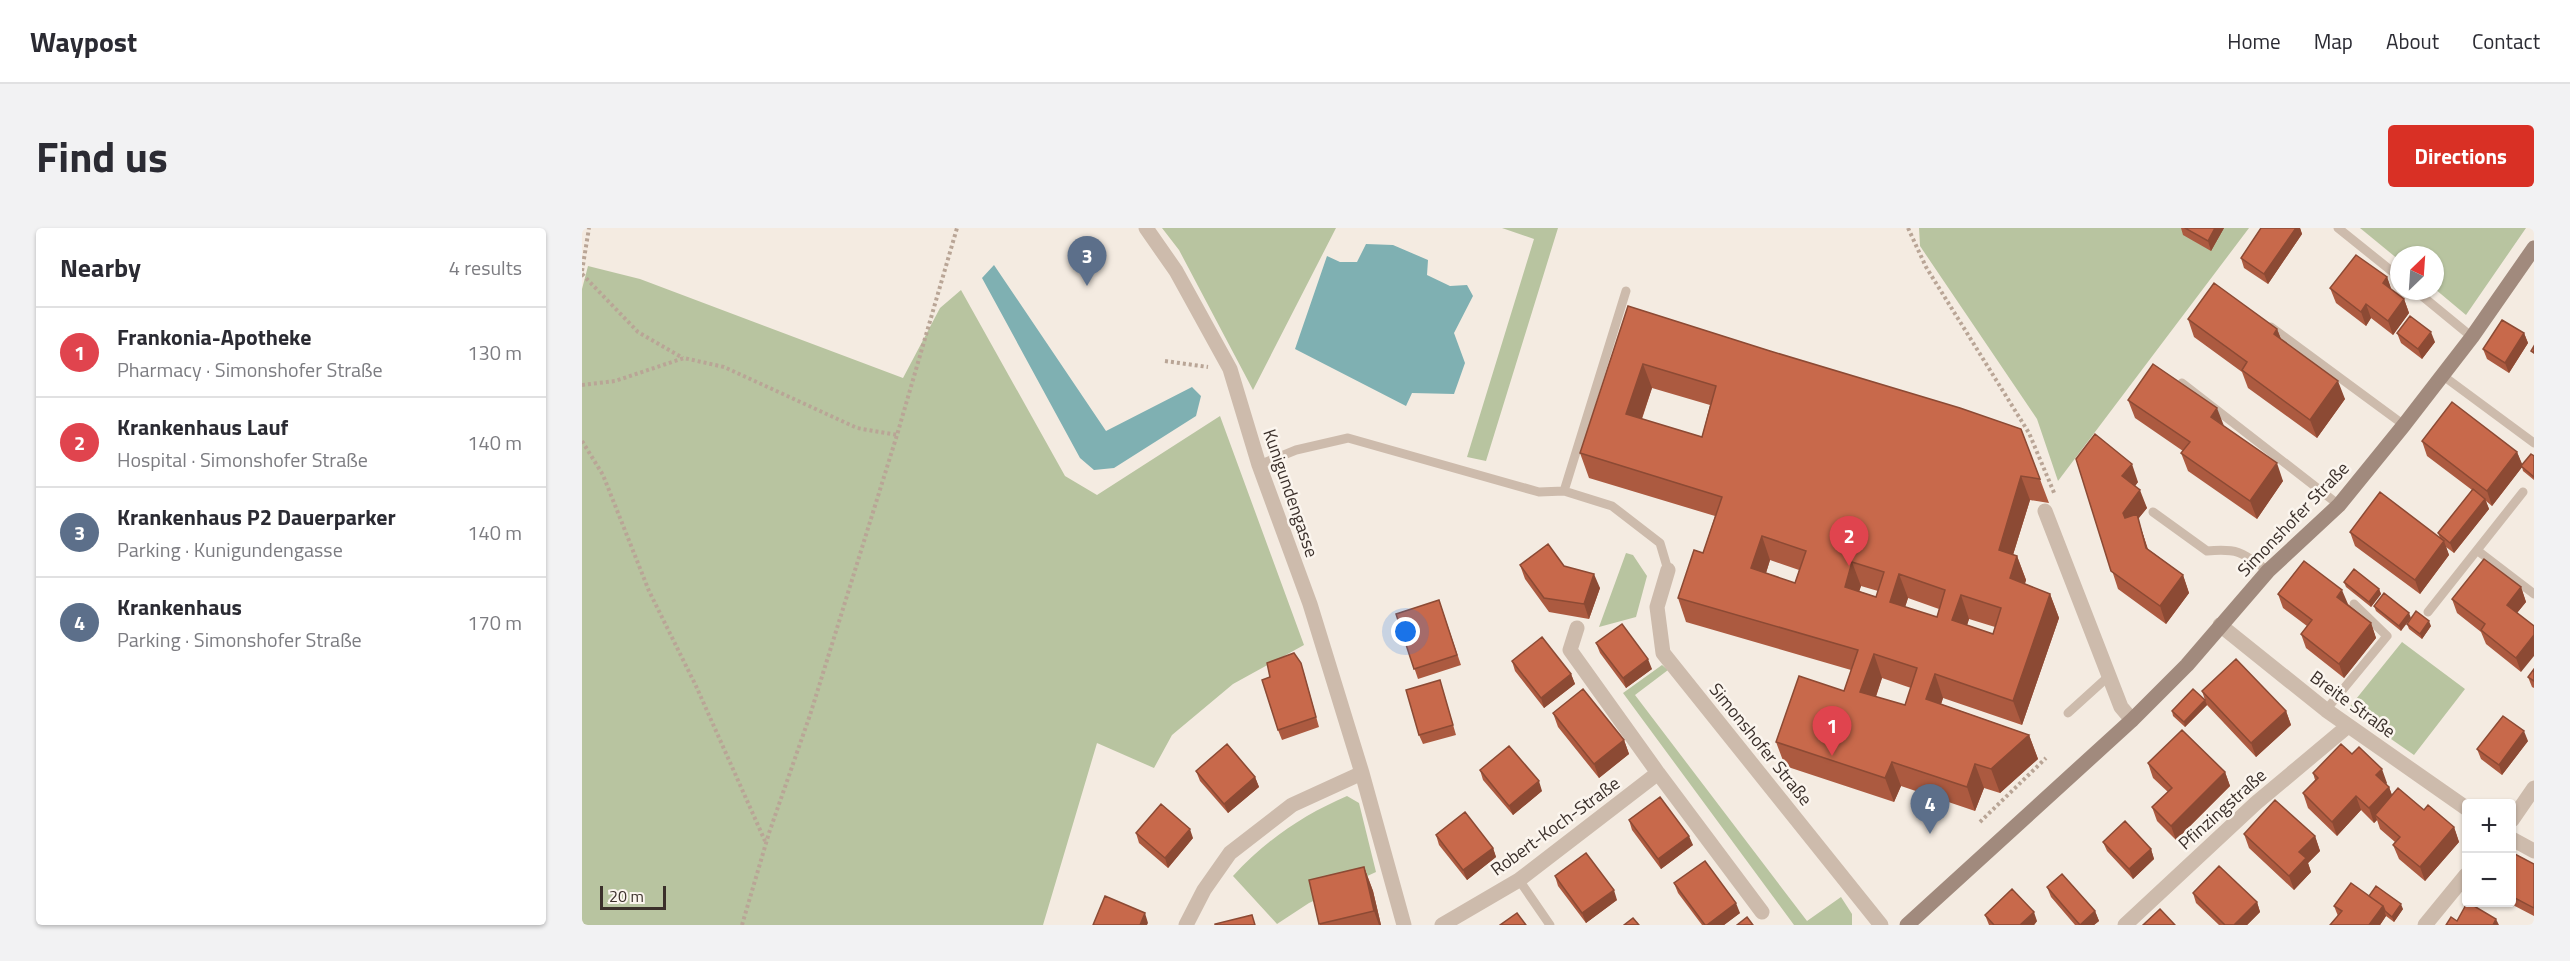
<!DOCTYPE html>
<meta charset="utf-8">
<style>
body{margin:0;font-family:"Titillium Web",sans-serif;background:#f2f2f3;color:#2b2b33}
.controls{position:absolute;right:18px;bottom:18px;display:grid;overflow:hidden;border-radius:6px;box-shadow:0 2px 4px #0004}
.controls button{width:54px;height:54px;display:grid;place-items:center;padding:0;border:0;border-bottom:2px solid #e1e1e2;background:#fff;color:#2b2b33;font:30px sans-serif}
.compass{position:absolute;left:1808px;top:18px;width:54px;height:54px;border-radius:50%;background:#fff;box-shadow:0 2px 4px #0004;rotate:25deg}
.scale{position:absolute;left:18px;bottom:15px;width:66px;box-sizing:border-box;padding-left:6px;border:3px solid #3b302b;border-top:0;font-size:16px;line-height:21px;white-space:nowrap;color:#3b302b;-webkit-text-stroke:4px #fbf5ee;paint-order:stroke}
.you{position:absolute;left:824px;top:404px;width:21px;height:21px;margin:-15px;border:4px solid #fff;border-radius:50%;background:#1a73e8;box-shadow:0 0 0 9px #1a73e833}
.badge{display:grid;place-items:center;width:39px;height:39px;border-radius:50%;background:#d93025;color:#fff;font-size:20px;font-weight:700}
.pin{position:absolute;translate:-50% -50px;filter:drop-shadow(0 2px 3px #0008)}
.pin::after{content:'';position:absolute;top:32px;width:21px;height:18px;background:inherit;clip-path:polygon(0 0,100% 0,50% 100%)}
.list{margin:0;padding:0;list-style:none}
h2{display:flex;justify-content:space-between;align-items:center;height:78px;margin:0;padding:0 24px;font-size:26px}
h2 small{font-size:20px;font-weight:400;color:#7c7c81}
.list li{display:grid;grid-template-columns:39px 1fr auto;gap:18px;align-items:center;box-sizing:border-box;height:90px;padding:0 24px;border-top:2px solid #e1e1e2}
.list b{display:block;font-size:22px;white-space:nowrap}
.list p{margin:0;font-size:20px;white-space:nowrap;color:#7c7c81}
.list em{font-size:20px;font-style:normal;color:#7c7c81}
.map{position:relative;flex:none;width:1952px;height:697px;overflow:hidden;border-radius:6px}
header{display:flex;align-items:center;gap:36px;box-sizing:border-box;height:84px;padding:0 30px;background:#fff;border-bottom:2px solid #e1e1e2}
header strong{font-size:28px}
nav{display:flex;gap:33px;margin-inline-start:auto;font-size:21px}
.intro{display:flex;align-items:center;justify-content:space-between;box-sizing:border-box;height:144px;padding:0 36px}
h1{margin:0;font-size:42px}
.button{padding:15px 27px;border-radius:6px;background:#d93025;color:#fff;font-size:21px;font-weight:700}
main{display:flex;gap:36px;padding:0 36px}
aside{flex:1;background:#fff;border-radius:6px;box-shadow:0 2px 4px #0004}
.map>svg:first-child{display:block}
</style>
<header>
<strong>Waypost</strong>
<nav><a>Home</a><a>Map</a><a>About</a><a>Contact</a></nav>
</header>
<div class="intro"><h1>Find us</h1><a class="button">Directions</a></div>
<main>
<aside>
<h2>Nearby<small>4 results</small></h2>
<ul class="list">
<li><span class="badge" style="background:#e0444e">1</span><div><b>Frankonia-Apotheke</b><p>Pharmacy · Simonshofer Straße</p></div><em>130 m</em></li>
<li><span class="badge" style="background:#e0444e">2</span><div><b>Krankenhaus Lauf</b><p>Hospital · Simonshofer Straße</p></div><em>140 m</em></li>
<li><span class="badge" style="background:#5c6f8a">3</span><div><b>Krankenhaus P2 Dauerparker</b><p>Parking · Kunigundengasse</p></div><em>140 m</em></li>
<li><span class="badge" style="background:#5c6f8a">4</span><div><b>Krankenhaus</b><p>Parking · Simonshofer Straße</p></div><em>170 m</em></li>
</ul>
</aside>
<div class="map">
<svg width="1952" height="697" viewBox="0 0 1952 697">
<rect width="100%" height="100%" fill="#f4ebe1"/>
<path fill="#b8c4a0" d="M580,0h174l-83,162 -74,-140z
M920,0h56l-72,233 -19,-4 67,-218z
M1337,0h330l-191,253 -21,-62 -117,-173z
M1778,0h166l-60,87 -31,-26v-34h-36v5z
M6,38l52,13 263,99 37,-70 21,-18 104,186 32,19 123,-79 84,229 -71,39 -61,51 -18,33 -57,-25 -54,182h-461v-636z
M1044,325l7,2 14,21 -11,41 -37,10z
M1820,414l63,47 -51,66 -66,-46z
M1080,437l6,5 -33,25 172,226 34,-24 11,17v11h-58l-171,-232z
M765,568l12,7 17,69 -67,31 -32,21 -44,-48c33,-36 70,-61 114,-80z"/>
<path fill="#7fb0b2" d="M784,16l27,1 35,15 -1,15 23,11 17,-1 6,11 -19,37 11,30 -11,31 -42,-1 -6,13 -111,-57 32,-93 13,6h17z
M412,37l112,166 86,-44 9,9 -5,20 -82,52 -20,2 -14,-12 -98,-180z"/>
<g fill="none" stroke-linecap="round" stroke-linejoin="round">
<path stroke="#b9a596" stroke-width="4" stroke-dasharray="3 3" stroke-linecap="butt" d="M1326,0l18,39 103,166 26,62
M0,43l7,-43
M0,46l56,58 45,26
M583,133l43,6
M0,157l33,-4 69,-23 40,9 133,61 40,7
M0,213l21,34 46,116 47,95 69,155
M1398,594l66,-64
M160,697l27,-92 41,-118 87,-280 60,-207"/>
<path stroke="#cdbbac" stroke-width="9" d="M1756,0l61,49
M1834,63l56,46
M1689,99l133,98
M1860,147l92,68
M1600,155l157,122
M677,237l37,-15 52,-12 191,54 25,-1 48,15 48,37 8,27
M982,263l62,-200
M1571,284l54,39c32,-3 36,2 61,20
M1896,323l56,43
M1846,384l95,-120
M1744,482l61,-74 -33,-32
M1486,485l42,-38
M937,652l31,45"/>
<path stroke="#cdbbac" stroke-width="15" d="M564,0l30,43 54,98 29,96 51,139 52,169 42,152
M1463,283l76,196 11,13
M1086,342l-11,37 6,46 218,272
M1638,397l106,85 140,98
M995,400l-7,22 88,123
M1930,592l22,-32
M1930,611l22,12
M604,697l18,-35 26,-37 62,-48 70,-32
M860,697l77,-45 139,-107 104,139
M1543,697l131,-122 92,-77
M1843,697l41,-50"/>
<path stroke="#a18a7d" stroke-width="15" d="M1325,697l225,-205 55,-55 81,-94 71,-66 65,-80 68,-88 62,-89"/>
</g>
<path fill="#ac5a40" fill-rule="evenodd" d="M1599,0h43l-13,23 -28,-16z
M1679,0h39l2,6 -34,50 -24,-16 -3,-10z
M1805,49l4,12 13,10 5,14 -16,22 -22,-17 -5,8 -30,-23 -6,-15z
M1046,78l142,45 251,78 28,74 -19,-3 -17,55 4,1 9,24 -1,4 25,10 9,24 -37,107 -79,-27 -2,6 88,31 9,24 -38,34 -16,-5 -9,23 -74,-25 -7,16 -109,-36 -9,-24 68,-51 7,-21 -165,-48 -8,-24 25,-45 12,-37 -126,-38 -9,-25zM1070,160l58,17 -8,32 -60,-18zM1188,332l29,10 -4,13 -29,-10zM1279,358l17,5 -2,6 -17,-6zM1326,370l31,11 -2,8 -32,-10zM1387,391l26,8 -2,7 -26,-9zM1300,450l29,10 -6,17 -29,-8z
M1606,91l89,10 4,10 64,60 -28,39 -69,-50 -6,-16 -48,-35z
M1815,105l38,9 -13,17 -21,-16z
M1942,105l4,10 -19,30 -22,-14 -4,-10z
M1546,172l96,26 59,55 -26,38 -69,-48 -7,-18 2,-2 -48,-33z
M1840,213l95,11 5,13 12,-9v24l-11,-9 -1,-4 -30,39 -6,-5 3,8 -35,44 -8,-6 3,8 -29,39 -65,-48 -5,-14 90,6 -2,-5 34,-43 -45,-34z
M1494,231l62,23 -3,4 12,22 -9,11 10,30 35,26 6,18 -23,31 -48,-35z
M938,337l44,1 36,22 -11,31 -40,-7 -24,-33z
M1762,354l35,7 2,5 -10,13 -25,-20z
M1939,359l5,15 -9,11 4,59 -35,-28 -5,-12 -24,-19 -5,-14z
M1696,366l70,10 23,19 5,15 -32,40 -38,-30 -5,-14 6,-8 -24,-18z
M857,372l22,65 -43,14 -22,-65z
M1792,378l35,7 -8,18 -25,-20z
M1825,396l24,2 -9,13 -13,-10z
M1014,415l56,26 -26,19 -26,-35z
M930,433l59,13 4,10 -31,24 -29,-37z
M1952,441v19l-2,-1 -4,-10z
M722,445l15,54 -37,13 -4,-10 -8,-53z
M861,462l13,45 -33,9 -4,-9z
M1620,463l84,20 5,14 -35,32 -49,-52 -22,22 -12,-11 -1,-5 33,-11z
M971,485l71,27 5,14 -30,24 -41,-51z
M1946,513l-26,34 -21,-16 -4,-10z
M1566,535l77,9 5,14 -54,54 -19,-19 -5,-14 16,-15 -15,-14z
M898,542l62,21 -29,24 -30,-35z
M614,543l59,6 4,10 -31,26 -28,-32z
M1731,545l74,10 -1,1 3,3 3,8 32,15 30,17 5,15 -34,39 -26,-22 -6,-14 2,-3 -15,-13 -3,-9 -3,3 -13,-13 -24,26 -29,-28 -5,-15 12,-13z
M1047,592l64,25 -32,24 -29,-39z
M554,605l57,5 -25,30 -29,-25z
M1662,606l71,2 5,15 -12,12 3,9 -17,18 -45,-42z
M854,607l57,13 3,9 -29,23 -28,-35z
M1521,614l48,7 3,10 -21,20 -26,-28z
M1929,624l23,12v52l-25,-13h2z
M782,639l9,24 8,34h-61l-11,-45z
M973,648l62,24 -31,23 -28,-37z
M1092,655l66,30 -16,12h-22l-24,-32z
M1465,659l48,24 4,10 -5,4h-19l-24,-28z
M1611,665l64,9 3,10 -13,13h-28l-23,-22z
M1787,668l34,13 -9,13 -8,-6 -6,9h-50l8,-9 -4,-10z
M1403,687l52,6 -3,4h-45z"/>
<path fill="#8c4a34" d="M1633,0h9l-13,23 -3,-10z
M1714,0h4l2,6 -34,50 -4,-10z
M1805,49l5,14 -9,-8z
M1822,71l5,14 -16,22 -5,-14z
M1784,76l5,14 -5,8 -5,-14z
M1695,101l7,18 -10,-13z
M1849,104l4,10 -13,17 -4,-10z
M1942,105l4,10 -19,30 -4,-10z
M1061,136l9,24 -17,50 -9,-24z
M1756,153l7,18 -28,39 -7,-18z
M1635,180l7,18 -13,-9z
M1935,224l6,14 -31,40 -5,-15z
M1695,235l6,18 -26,38 -7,-18z
M1550,236l6,18 -9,12 -7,-18z
M1439,248l9,24 -23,74 -8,-24z
M1558,262l7,18 -9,11 15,47 -24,-35 -6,-18z
M1903,271l4,10 -35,44 -4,-10z
M1180,308l8,24 -10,32 -9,-24z
M1862,313l5,14 -29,39 -5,-14z
M1435,328l9,24 -8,22 -8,-24z
M1270,334l9,24 -8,25 -8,-24z
M1012,346l6,14 -11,31 -5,-15z
M1317,346l9,24 -9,28 -9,-24z
M1601,347l6,18 -23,31 -6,-18z
M1939,359l5,15 -14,17 -5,-14z
M1797,361l2,5 -10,13 -2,-5z
M1760,362l6,14 -6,7 -5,-14z
M1468,366l9,24 -37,107 -9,-24z
M1379,367l8,24 -8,25 -9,-24z
M1827,385l2,5 -10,13 -2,-5z
M1847,393l2,5 -9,13 -2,-5z
M1789,395l5,15 -32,40 -5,-14z
M1952,407v21l-13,16 -5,-14z
M1292,426l8,24 -13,38 -9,-24z
M1066,431l4,10 -26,19 -3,-10z
M989,446l4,10 -31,24 -3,-10z
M1353,446l8,24 -8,25 -9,-24z
M1623,472l2,5 -22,22 -1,-5z
M1704,483l5,14 -35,32 -5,-14z
M1942,503l4,10 -26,34 -3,-10z
M1447,507l9,24 -38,34 -9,-24z
M1042,512l5,14 -30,24 -5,-14z
M1310,534l9,24 -7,16 -9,-24z
M1393,536l9,24 -9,23 -8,-24z
M1800,541l5,14 -6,6 -5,-14z
M1643,544l5,14 -54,54 -5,-14z
M673,549l4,10 -31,26 -4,-9z
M957,553l3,10 -29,24 -4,-9z
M1807,559l5,14 -19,14 2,5 -3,3 -5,-15z
M1774,568l5,14 -24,26 -5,-14z
M1872,599l5,15 -34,39 -5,-14z
M608,601l3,9 -25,30 -3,-10z
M1107,608l4,9 -32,24 -3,-10z
M1733,608l5,15 -12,12 3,9 -17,18 -5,-14 10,-24z
M911,620l3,9 -29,23 -4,-10z
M1569,621l3,10 -21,20 -4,-10z
M782,639l9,24 8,34h-2l-5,-14z
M1032,662l3,10 -31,23 -4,-10z
M1675,674l3,10 -13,13h-13z
M1154,675l4,10 -16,12h-17z
M1819,676l2,5 -9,13 -2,-5z
M1801,678l3,10 -6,9h-11z
M1513,683l4,10 -5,4h-14z
M1452,684l3,9 -3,4h-14z
M563,685l3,10 -1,2h-7z
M1914,691l3,6h-6z"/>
<path fill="#c8694b" stroke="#8c4a34" stroke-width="1.5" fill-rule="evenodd" d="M1603,0h30l-7,13z
M1679,0h35l-32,46 -23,-16z
M1774,27l31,22 -4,6 21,16 -16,22 -22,-17 -5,8 -31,-24z
M1632,55l63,46 -3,5 64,47 -28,39 -68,-50 5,-8 -59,-43z
M1046,78l142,45 190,57 61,21 19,50 -19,-3 -22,74 18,6 -7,22 40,16 -37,107 -78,-27 -9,25 103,36 -38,34 -16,-5 -8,23 -75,-25 -7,16 -109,-36 23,-66 45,15 14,-41 -180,-52 16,-48 9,3 19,-56 -142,-44zM1061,136l73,22 -14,51 -76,-23zM1180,308l44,15 -11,32 -44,-15zM1270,334l32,10 -8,25 -31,-10zM1317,346l46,16 -8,27 -47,-15zM1379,367l40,13 -8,26 -41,-14zM1292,426l43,14 -12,37 -45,-13z
M1828,88l21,16 -13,17 -21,-16z
M1920,92l22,13 -19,30 -22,-14z
M1952,118v7l-3,-2z
M1571,136l64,44 -6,9 66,46 -27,38 -69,-48 9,-11 -62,-42z
M1870,174l65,50 -30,39 -65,-50z
M1513,206l37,30 -10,12 18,14 -17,23 2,5 12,-4 9,34 37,27 -23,31 -49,-35 -35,-112z
M1949,226l3,2v21l-13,-11z
M1891,261l12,10 -35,44 -12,-10z
M1798,264l64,49 -29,39 -65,-48z
M966,316l16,22 30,8 -10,30 -40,-6 -24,-33z
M1902,331l37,28 -14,18 27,21v9l-18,23 -35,-28 4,-6 -33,-25z
M1722,333l38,29 -5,7 34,26 -32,41 -38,-30 11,-14 -34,-26z
M1772,341l25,20 -10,13 -25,-20z
M1802,365l25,20 -10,13 -25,-20z
M857,372l18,55 -43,14 -18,-55z
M1834,383l13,10 -9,13 -13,-10z
M1040,396l26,35 -25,19 -27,-35z
M960,409l29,37 -30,24 -29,-37z
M712,425l7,10 15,54 -38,13 -16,-50 8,-3 -3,-14z
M1654,431l50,52 -35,32 -49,-52z
M1952,441v12l-6,-4z
M858,452l13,45 -34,10 -13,-45z
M1001,461l41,51 -30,24 -41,-51z
M1611,461l12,11 -21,22 -12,-11z
M1921,488l21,15 -25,34 -22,-16z
M1600,502l43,42 -54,54 -19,-19 20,-19 -24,-25z
M645,516l28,33 -31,27 -28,-33z
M1759,516l11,10 7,-7 23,22 -6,6 13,12 -20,21 -13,-12 -24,26 -29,-29 15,-15 -5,-5z
M927,518l30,35 -30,25 -29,-36z
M1816,560l26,22 4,-5 26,22 -34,40 -27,-22 7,-8 -25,-22z
M1078,569l29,39 -31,23 -29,-39z
M1693,572l40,36 -16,16 7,6 -17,18 -45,-42z
M579,576l29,25 -25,29 -29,-25z
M883,584l28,36 -30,22 -27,-35z
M1543,593l26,28 -22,20 -26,-27z
M1929,624l23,12v44l-23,-12z
M1004,625l28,37 -32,23 -27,-37z
M1123,633l31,42 -29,22h-2l-31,-42z
M1637,638l38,36 -23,23h-9l-32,-32z
M782,639l10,44 -55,13 -10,-44z
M1480,646l33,37 -15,14 -33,-38z
M1769,655l32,23 -14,19h-39l12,-14 -8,-5z
M1794,658l25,18 -9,13 -7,-6 -2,-5 -14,-10z
M1430,661l22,23 -14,13h-26l-9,-10z
M523,668l40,17 -5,12h-47z
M1885,675h2l27,16 -3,6h-47l5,-8 6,4z
M1578,681l15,16h-32z
M935,685l9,12h-26z
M670,687l3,10h-40v-1z
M1165,689l6,8h-16z
M1051,690l6,7h-15z"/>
<g text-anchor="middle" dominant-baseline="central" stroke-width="5" stroke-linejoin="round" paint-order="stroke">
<g font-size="18" fill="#3b302b" stroke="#fbf5ee">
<text transform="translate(709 265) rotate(71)">Kunigundengasse</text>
<text transform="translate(1711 291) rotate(-46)">Simonshofer Straße</text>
<text transform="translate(1771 476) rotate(36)">Breite Straße</text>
<text transform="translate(1179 516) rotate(51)">Simonshofer Straße</text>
<text transform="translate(1640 581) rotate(-42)">Pfinzingstraße</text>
<text transform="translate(973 598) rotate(-36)">Robert-Koch-Straße</text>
</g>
</g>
</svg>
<div class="controls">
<button>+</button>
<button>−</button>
</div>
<svg class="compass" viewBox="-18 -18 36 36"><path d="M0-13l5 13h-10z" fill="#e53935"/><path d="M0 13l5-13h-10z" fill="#7c7c81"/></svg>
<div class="scale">20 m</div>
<div class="you"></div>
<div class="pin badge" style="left:1250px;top:528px;background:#e0444e">1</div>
<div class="pin badge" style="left:1267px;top:338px;background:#e0444e">2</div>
<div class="pin badge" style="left:505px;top:58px;background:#5c6f8a">3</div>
<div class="pin badge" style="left:1348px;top:606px;background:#5c6f8a">4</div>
</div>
</main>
